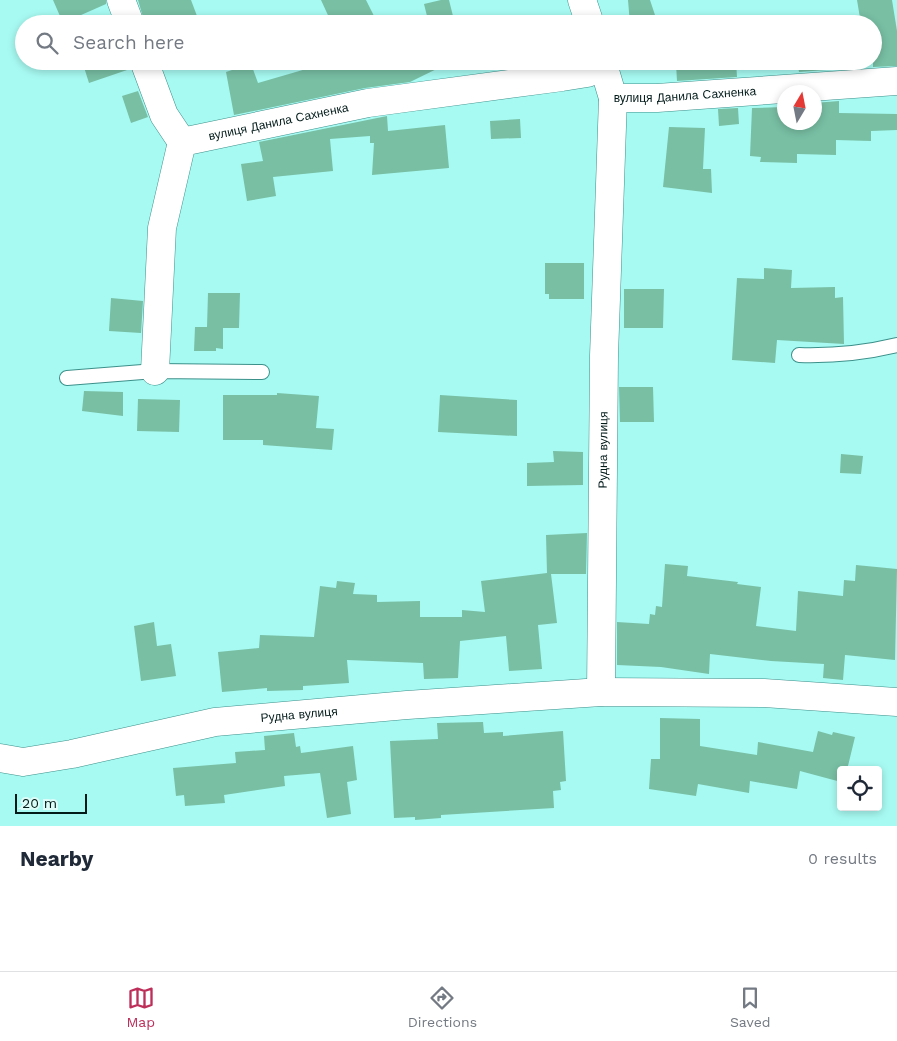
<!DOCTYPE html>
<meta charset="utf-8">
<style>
body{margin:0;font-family:"Work Sans",sans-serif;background:#f6f6f7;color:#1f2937}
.controls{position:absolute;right:15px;bottom:15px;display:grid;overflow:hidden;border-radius:5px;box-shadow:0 2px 8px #0003}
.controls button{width:45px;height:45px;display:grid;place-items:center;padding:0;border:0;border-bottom:1px solid #e0e1e3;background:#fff;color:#1f2937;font:25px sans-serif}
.compass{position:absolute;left:777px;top:85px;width:45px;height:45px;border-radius:50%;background:#fff;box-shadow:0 2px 8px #0003;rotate:10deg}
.scale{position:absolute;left:15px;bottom:12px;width:72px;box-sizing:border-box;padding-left:5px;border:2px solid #021b19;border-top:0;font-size:14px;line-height:18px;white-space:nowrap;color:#021b19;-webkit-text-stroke:4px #defdf9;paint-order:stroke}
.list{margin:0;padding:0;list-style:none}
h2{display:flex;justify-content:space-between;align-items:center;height:65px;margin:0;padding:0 20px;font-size:21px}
h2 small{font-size:16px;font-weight:400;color:#747a83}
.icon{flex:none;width:28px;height:28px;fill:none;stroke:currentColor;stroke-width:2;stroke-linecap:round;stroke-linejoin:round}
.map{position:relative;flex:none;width:897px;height:826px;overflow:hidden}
.search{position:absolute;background:#fff;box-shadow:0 2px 8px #0003;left:15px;right:15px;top:15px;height:55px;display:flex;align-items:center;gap:12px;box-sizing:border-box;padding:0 18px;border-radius:28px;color:#747a83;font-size:19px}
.sheet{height:145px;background:#fff}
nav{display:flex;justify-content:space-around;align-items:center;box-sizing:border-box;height:70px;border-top:1px solid #e0e1e3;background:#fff;font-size:14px;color:#747a83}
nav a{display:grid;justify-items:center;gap:2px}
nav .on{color:#bd2e5a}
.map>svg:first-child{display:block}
</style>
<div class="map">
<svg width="897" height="826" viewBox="0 0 897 826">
<rect width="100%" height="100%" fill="#a7faf2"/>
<path fill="#78bfa4" d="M53,0h53v4l-43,19z
M138,0h53l9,24h-55z
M321,0h45l12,24h-46z
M441,0h8l6,24h-26l-5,-20z
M628,0h22l8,24h-28z
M857,0h35l5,31v35l-24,1v-43h-12z
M82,61h47l1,8 -41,14z
M229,61h21l8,22 55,-16 -2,-6h142l-43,21 -45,6 -131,27 -8,-43 6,-2z
M736,61l1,16 -60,4 -1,-17z
M797,61h43v8l-41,3z
M138,91l10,26 -17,6 -9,-27z
M839,101v12l58,1v16l-26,1v10l-35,-1v15l-39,-1v9l-37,-1 1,-5 -11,-1 2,-48 32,-1v15h30v-19z
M738,108l1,16 -20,2 -1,-17z
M387,116l1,15 57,-6 4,43 -77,7 2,-32h-4v-7l-40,3 3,32 -60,6 3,19 -29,5 -6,-37 22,-3 -4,-19z
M520,119l1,19 -30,1 -1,-18z
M669,127l36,1 -2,41h8l1,24 -49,-6z
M545,263h39v36h-35v-5h-4z
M764,268l28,2 -1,18 44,-1v11l8,-1 1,47 -67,-4 -2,23 -43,-3 5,-82 27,1z
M624,289h40l-1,39h-39z
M208,293h32l-1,35h-16v21l-7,-1v3h-22l1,-24h12z
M111,298l32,3 -2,32 -32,-2z
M619,387h34l1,35h-34z
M84,391l39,1v24l-41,-5z
M277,393l42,3 -3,32 18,1 -2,21 -69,-5v-5h-40v-45h54z
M440,395l77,5v36l-79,-4z
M138,399l42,1 -1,32 -42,-1z
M553,451l30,1v33l-56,1v-23l27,-1z
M841,454l22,2 -2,18 -21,-1z
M587,533l-1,41h-35l6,49 -19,2 4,44 -33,2 -3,-35 -46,5 -2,37 -34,1 -1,-16 -76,-3 2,23 -46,3v4l-36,1v-3l-45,4 -4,-40 41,-4 1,-13 54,2 6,-51 16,2 1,-7 18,2 -2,11 24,1v7l43,-1v16h42v-7l23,2 -4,-31 66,-8 -1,-38z
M665,564l23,2 -1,10 51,6 -1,2 24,3 -5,39 40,5 2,-40 45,5 1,-16 11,1 1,-16 41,4 -2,91 -50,-5 -2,25 -20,-2 1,-14 -53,-3 -61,-7 -1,20 -48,-7 -44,-2v-43l32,2 1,-10 5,1 1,-9 6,1z
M154,622l3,24 14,-2 5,32 -35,5 -7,-55z
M660,718l40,1v27l57,9 1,-13 55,10 5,-21 14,4 1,-3 22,5 -8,33h-6v12l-41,-11 -3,18 -47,-8 -1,12 -51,-9 -2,12 -47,-7 2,-30h9z
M483,722l1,11 19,-1v4l60,-5 3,50 -6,1 1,8 -8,1 1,17 -113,7v3l-26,2v-3l-21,1 -4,-77 48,-2 -1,-16z
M294,733l2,14 4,-1 1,7 52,-7 4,34 -10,2 4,32 -24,4 -7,-45 -36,3 1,10 -61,9 1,8 -40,3 -1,-11 -8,1 -3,-28 63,-5 -1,-11 30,-2 -1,-14z"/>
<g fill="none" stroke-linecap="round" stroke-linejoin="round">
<g stroke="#3c908a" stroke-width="16">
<path id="service" d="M799,355c34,1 65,-2 98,-10
M67,378l88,-7 107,1"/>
</g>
<g stroke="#3c908a" stroke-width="29">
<g id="minor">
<path d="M121,0l9,24"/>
<path d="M582,0l8,24"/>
<path d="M144,61l20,54 18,27"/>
<path id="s1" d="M613,98h44l240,-17"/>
<path id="s2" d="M155,371l7,-143 20,-86 186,-39 194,-26 25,-4 17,-7"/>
<path id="s3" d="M601,692l3,-336 9,-258 -11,-37"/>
<path id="s4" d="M0,758l23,4 49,-8 143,-32 192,-17 194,-13 163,1 133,9"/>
</g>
</g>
<use href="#service" stroke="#fff" stroke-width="14"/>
<use href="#minor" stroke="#fff" stroke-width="28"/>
</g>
<g text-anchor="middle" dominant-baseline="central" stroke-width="4.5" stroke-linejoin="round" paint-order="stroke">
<g font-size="12" fill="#021b19" stroke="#defdf9">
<text stroke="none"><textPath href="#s1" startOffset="72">вулиця Данила Сахненка</textPath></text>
<text stroke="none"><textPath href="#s2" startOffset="330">вулиця Данила Сахненка</textPath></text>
<text stroke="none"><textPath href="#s3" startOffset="242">Рудна вулиця</textPath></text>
<text stroke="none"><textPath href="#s4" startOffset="304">Рудна вулиця</textPath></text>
</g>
</g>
</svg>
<div class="controls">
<button><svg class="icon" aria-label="locate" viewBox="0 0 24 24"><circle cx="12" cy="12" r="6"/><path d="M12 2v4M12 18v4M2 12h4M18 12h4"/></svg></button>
</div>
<svg class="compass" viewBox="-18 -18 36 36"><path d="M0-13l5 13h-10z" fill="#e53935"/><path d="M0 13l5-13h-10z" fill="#747a83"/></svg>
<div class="scale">20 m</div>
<div class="search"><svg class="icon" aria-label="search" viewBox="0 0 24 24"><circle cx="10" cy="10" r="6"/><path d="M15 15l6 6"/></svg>Search here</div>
</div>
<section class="sheet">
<h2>Nearby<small>0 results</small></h2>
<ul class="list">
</ul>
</section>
<nav>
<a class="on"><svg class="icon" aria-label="map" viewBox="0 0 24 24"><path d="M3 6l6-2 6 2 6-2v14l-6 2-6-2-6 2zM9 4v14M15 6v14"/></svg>Map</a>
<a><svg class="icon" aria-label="directions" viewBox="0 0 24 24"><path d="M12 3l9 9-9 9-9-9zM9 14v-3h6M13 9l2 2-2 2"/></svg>Directions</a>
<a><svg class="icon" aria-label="saved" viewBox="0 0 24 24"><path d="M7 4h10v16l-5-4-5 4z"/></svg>Saved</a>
</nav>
